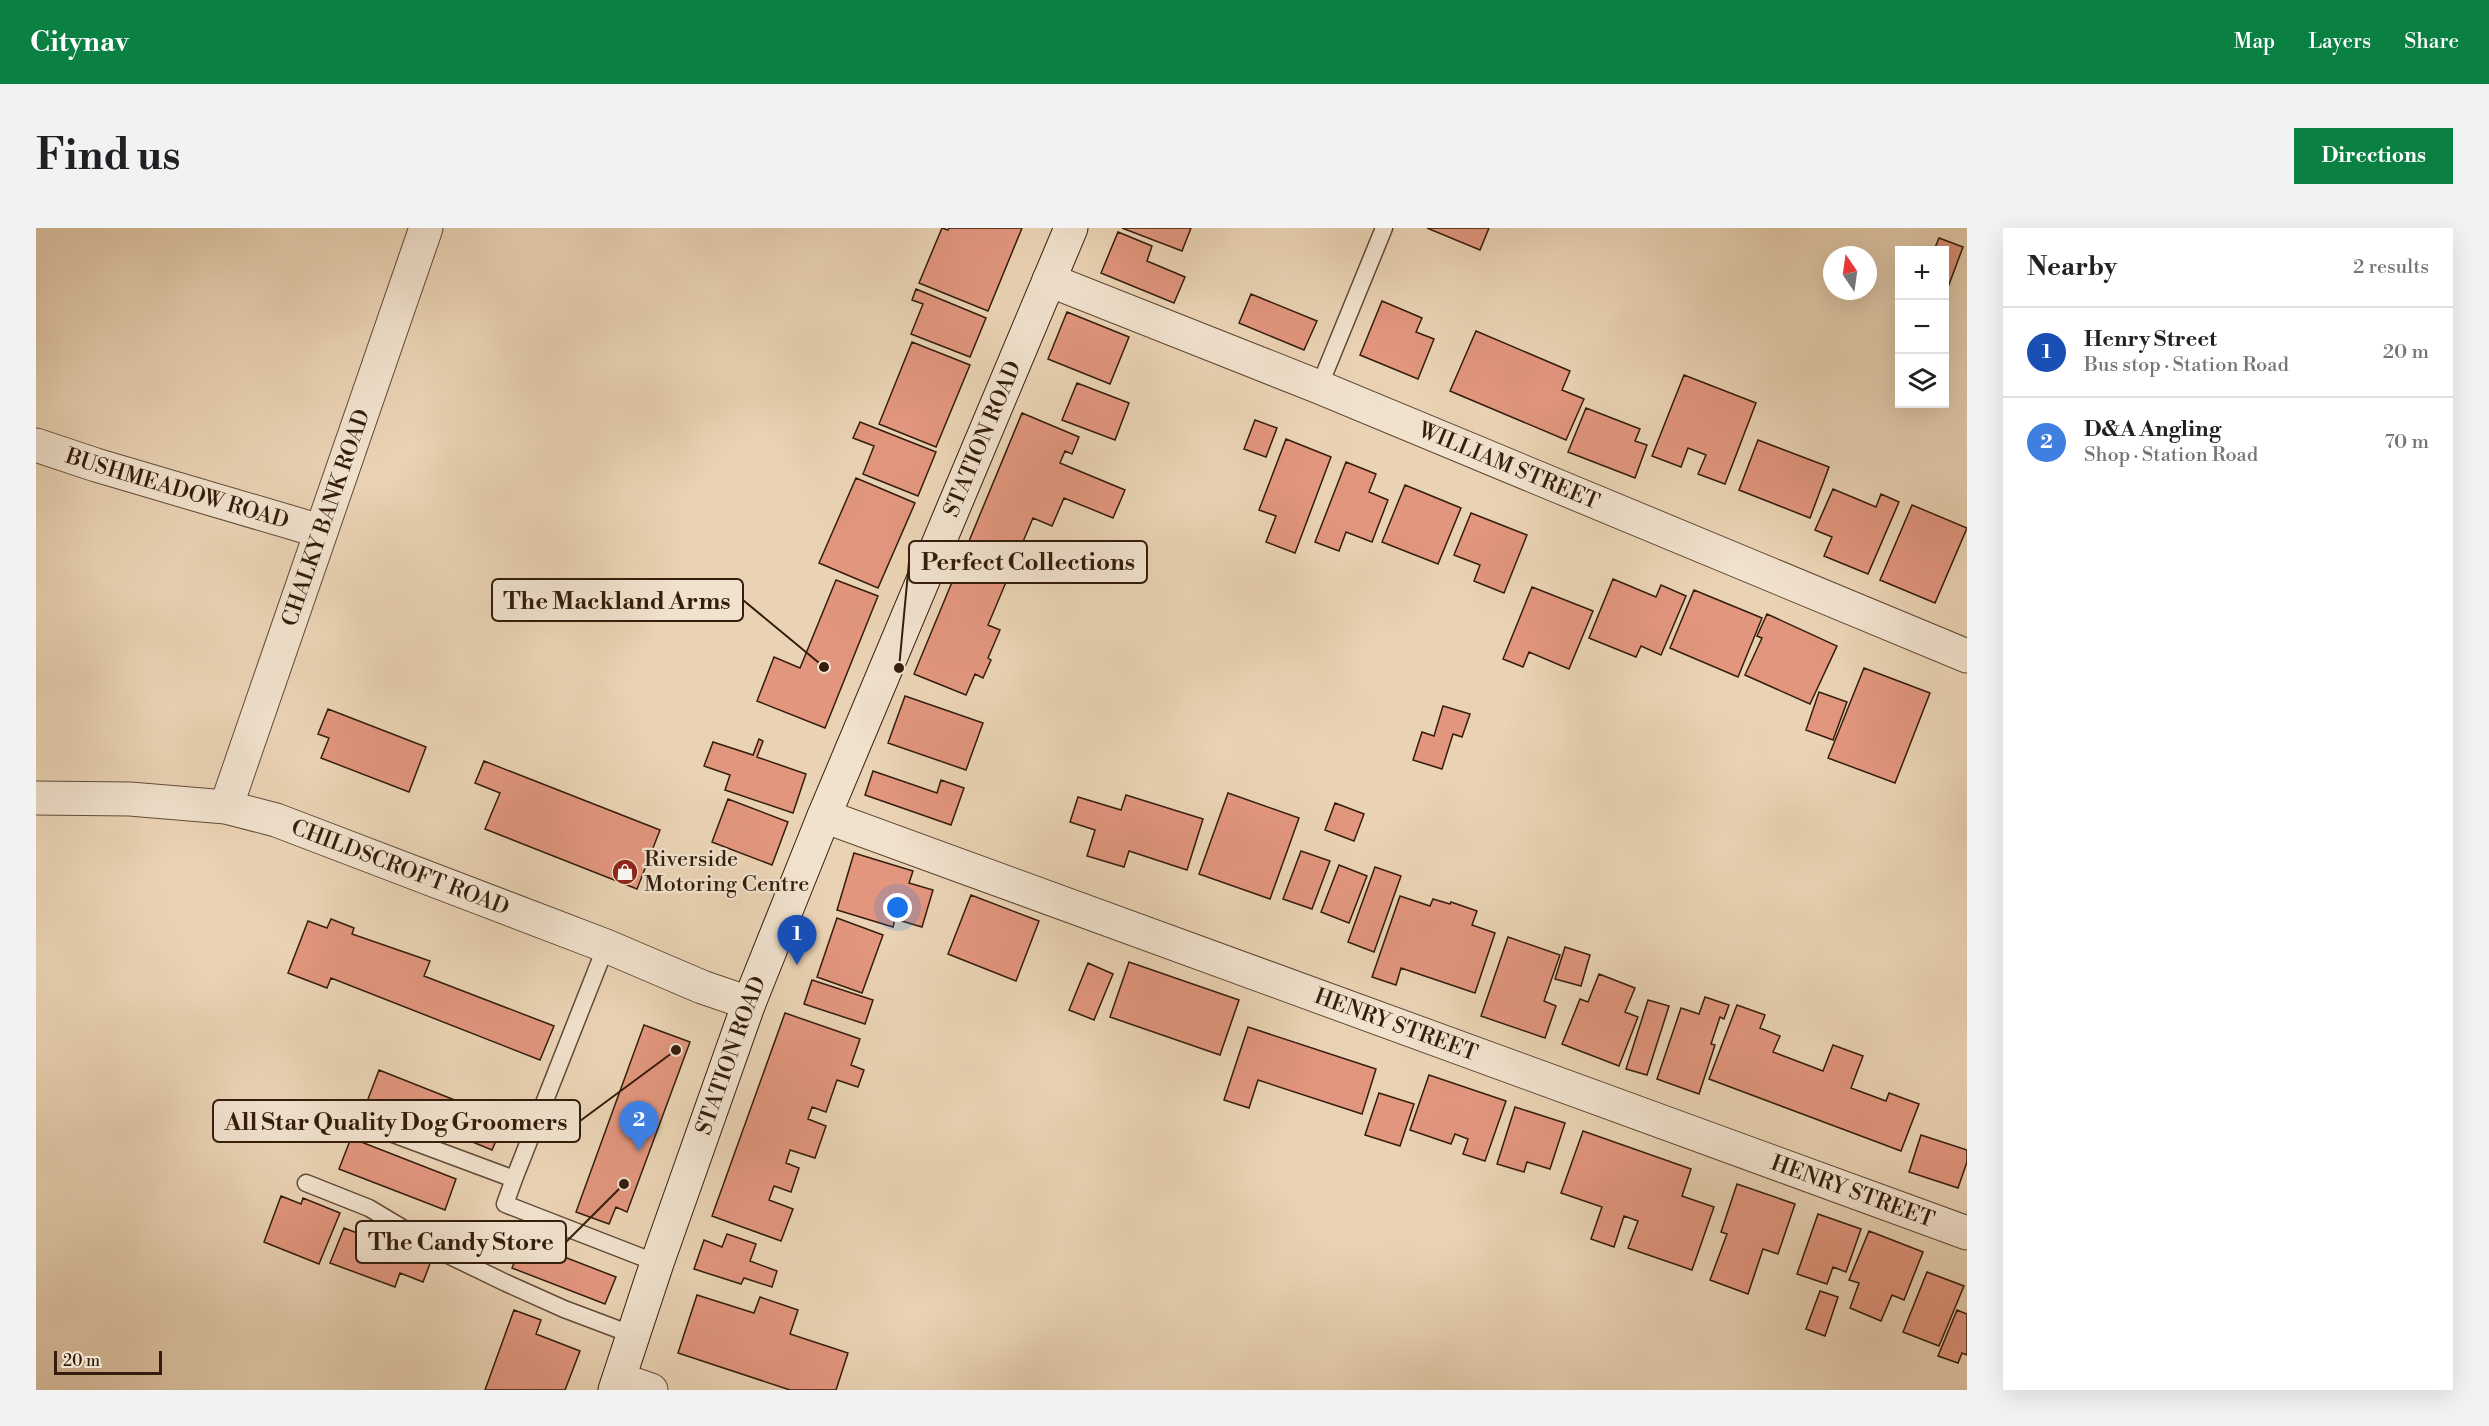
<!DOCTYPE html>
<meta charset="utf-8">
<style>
body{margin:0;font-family:"Libre Bodoni",serif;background:#f2f2f2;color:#202124}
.controls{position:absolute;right:18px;top:18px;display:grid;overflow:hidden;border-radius:0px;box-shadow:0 6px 24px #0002}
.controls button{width:54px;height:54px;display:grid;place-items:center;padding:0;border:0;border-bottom:2px solid #e0e0e0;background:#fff;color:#202124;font:30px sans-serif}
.compass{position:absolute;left:1787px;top:18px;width:54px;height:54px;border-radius:50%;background:#fff;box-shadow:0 6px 24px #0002;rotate:347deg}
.scale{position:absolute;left:18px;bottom:15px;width:108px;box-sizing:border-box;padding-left:6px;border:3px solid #341d0c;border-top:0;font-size:16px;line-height:21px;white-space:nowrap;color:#341d0c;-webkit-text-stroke:4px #f1e2ce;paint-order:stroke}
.you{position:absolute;left:862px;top:680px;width:21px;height:21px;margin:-15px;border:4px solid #fff;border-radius:50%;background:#1a73e8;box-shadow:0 0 0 9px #1a73e833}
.badge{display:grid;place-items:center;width:39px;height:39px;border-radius:50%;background:#0b8043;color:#fff;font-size:20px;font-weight:700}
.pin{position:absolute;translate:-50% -50px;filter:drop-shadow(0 2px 3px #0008)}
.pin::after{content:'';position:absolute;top:32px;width:21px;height:18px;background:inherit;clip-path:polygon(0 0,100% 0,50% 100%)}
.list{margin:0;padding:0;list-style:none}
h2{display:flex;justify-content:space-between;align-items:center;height:78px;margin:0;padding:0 24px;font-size:26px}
h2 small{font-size:20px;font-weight:400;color:#757577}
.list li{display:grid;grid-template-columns:39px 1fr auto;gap:18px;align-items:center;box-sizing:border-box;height:90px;padding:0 24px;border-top:2px solid #e0e0e0}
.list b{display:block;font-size:22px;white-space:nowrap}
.list p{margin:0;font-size:20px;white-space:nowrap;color:#757577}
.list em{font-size:20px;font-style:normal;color:#757577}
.icon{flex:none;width:33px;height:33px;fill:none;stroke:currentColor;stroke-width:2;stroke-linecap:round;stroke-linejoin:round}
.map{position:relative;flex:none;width:1931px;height:1162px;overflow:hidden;border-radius:0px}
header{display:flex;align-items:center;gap:36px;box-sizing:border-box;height:84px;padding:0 30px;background:#0b8043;color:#fff}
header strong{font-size:28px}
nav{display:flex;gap:33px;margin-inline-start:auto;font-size:21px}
.intro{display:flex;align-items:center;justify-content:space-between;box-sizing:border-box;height:144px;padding:0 36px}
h1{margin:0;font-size:42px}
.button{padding:15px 27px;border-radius:0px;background:#0b8043;color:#fff;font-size:21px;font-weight:700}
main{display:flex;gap:36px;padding:0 36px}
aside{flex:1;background:#fff;border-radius:0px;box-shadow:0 6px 24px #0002}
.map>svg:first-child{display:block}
</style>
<header>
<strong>Citynav</strong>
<nav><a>Map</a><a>Layers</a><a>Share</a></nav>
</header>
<div class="intro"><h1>Find us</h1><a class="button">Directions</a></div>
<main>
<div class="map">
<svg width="1931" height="1162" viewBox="0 0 1931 1162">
<rect width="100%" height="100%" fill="#ead3b4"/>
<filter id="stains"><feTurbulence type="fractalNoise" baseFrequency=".00333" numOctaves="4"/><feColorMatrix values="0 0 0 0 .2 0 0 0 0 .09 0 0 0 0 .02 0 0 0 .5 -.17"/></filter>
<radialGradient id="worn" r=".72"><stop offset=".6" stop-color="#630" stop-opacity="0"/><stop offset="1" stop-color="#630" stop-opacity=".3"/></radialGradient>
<path fill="#e2967e" stroke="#341d0c" stroke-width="1.5" d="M906,0l6,2 1,-2h73l-34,83 -69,-28z
M1086,0h69l-9,23z
M1391,0h62l-9,22z
M1082,4l34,14 -5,15 38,16 -11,26 -73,-30z
M1903,10l24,9 -19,51v-48h-10z
M880,61l70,29 -16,39 -59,-23 12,-30 -11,-4z
M1215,66l66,27 -13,29 -65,-27z
M1346,73l40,17 -6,14 18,7 -16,40 -58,-24z
M1031,84l62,25 -19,47 -62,-25z
M1440,103l94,40 -8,19 22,9 -18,41 -116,-49z
M876,114l58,23 -34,82 -57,-23z
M1648,147l72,28 -31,81 -27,-10 8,-19 -18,-7 -7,19 -29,-11z
M1041,155l52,20 -14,37 -53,-20z
M1550,180l54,21 -5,12 12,4 -12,33 -67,-26z
M986,185l57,24 -7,17 -7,-3 -5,12 65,27 -12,28 -49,-20 -12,28 -19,-8 -45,107 12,5 -12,28 3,2 -8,18 -8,-4 -9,21 -52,-21z
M1219,192l22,8 -11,29 -22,-8z
M824,194l76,30 -18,44 -55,-22 11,-28 -21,-8z
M1250,211l45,18 -36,96 -29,-11 10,-26 -17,-6z
M1722,212l71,27 -19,51 -71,-28z
M1310,234l30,12 -7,18 19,8 -16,42 -26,-10 -7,19 -24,-9z
M820,250l59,25 -37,85 -59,-25z
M1369,257l56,23 -23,56 -56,-22z
M1797,261l43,18 5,-13 18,8 -31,72 -44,-18 8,-19 -17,-7z
M1876,277l55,23 -32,75 -55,-23z
M1435,285l56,22 -23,58 -30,-12 6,-16 -26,-10z
M1577,351l43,18 5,-12 25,11 -25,59 -20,-9 -5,11 -47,-19z
M800,352l42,16 -53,132 -68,-27 17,-44 26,11z
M1496,359l61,24 -24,58 -40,-17 -6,15 -20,-8z
M1658,362l68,28 -24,59 -68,-29z
M1731,386l70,32 -27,58 -65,-29 17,-37 -5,-2z
M1828,440l66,25 -35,90 -67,-25z
M1783,464l28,10 -14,38 -27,-10z
M869,468l78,27 -17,47 -78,-27z
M1407,478l27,8 -8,23 -9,-3 -11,35 -29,-9 9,-28 12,4z
M292,481l98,38 -17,45 -88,-34 8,-20 -11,-4z
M723,511l4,2 -6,16 49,17 -13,39 -68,-23 5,-15 -26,-9 9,-24 40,13z
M448,533l176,69 -23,59 -152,-60 15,-36 -25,-10z
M837,543l64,22 4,-13 23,8 -13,37 -86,-30z
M1192,565l71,25 -29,81 -71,-25z
M1090,567l77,24 -16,51 -58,-19 -5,16 -37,-11 8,-26 -25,-8 8,-25 43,13z
M692,571l60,23 -16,43 -60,-23z
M1299,575l29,11 -10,27 -29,-11z
M1265,623l29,10 -18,48 -29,-10z
M818,625l59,18 -4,12 24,7 -11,37 -27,-8 -2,8 -56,-17z
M1303,637l28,11 -18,47 -28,-11z
M1339,639l26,9 -27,76 -26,-10z
M935,667l68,26 -23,60 -68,-27z
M1364,668l30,10 3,-7 17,5 1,-2 26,9 -5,14 23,8 -20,60 -74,-25 -5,17 -24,-8z
M801,690l46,17 -21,58 -45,-16z
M295,691l23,9 -2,6 78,27 -6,15 130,50 -14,34 -209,-82 -4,10 -39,-15 20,-52 19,7z
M1472,709l52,18 -16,46 12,5 -11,32 -64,-22z
M1529,719l25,8 -9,31 -26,-7z
M1093,734l110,38 -19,55 -110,-38z
M1052,735l25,11 -19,46 -25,-10z
M1563,746l36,14 -10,24 13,5 -19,49 -57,-22 18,-45 8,3z
M776,752l61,20 -8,24 -61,-20z
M1669,769l24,8 -5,14 -4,-2 -9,27 4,1 -16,49 -42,-15 24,-71 18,6z
M1612,772l21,6 -22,69 -21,-6z
M1701,777l28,10 -5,13 20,8 -7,16 50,19 10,-26 30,11 -12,32 35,13 3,-8 30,11 -18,47 -192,-72z
M749,785l75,26 -9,26 13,5 -6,17 -21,-7 -11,32 -14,-5 -4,12 18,7 -11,32 -25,-8 -4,13 13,5 -8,24 -17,-6 -5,14 24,9 -12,32 -69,-25z
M608,797l46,17 -63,170 -11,-5 -7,17 -33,-12z
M1212,799l128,42 -14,45 -104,-34 -9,28 -25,-8z
M343,842l126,50 -13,30 -124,-51z
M1393,847l77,26 -21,60 -22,-7 5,-15 -13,-5 -4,10 -41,-14z
M1343,865l35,11 -14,42 -35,-11z
M1479,879l50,16 -15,46 -23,-7 -3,10 -27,-8z
M1547,903l108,38 -9,27 32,11 -22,63 -64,-22 10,-27 -14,-5 -10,31 -23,-8 11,-32 -41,-14z
M1885,907l46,15v12l-9,26 -49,-16z
M315,910l105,41 -11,31 -106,-41z
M1701,956l58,20 -17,50 -15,-5 -15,45 -38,-14 17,-46 -6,-2z
M245,968l20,8 2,-6 37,15 -21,51 -55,-22z
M1782,986l43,15 -15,43 -13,-5 -6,17 -30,-10z
M308,1000l87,33 -8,21 -23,-9 -5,14 -65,-24z
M1833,1003l54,21 -19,48 -12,-5 -11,26 -31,-13 9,-25 -10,-3z
M691,1006l29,10 -6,17 27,10 -5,16 -28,-9 -3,6 -47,-15 10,-29 18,7z
M487,1013l93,36 -11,27 -93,-36z
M1891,1044l37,14 -25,60 -36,-14z
M1784,1063l18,6 -13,39 -19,-7z
M661,1067l57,18 6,-16 38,13 -8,24 58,19 -12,37h-46l-112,-37z
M478,1082l27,10 -5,14 44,17 -15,39h-80z
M1921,1082l10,4v41l-5,-2 -4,10 -20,-7z"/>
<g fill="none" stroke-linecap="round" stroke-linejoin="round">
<g stroke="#624a36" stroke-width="19">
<path id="service" d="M1283,159l65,-159
M333,897l145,54 -9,25 152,59
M478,951l92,-233
M270,955l63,25 77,46 60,29 58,26 69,26"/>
</g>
<g stroke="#624a36" stroke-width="35">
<g id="minor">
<path id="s1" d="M1013,52l270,107 648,269"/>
<path id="s2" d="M0,217l60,20 224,66"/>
<path id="s3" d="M0,570l94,1 96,8 50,13 330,126 96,41 47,16"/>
<path id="s4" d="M190,579l200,-579"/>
<path id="s5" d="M788,588l1143,417"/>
<path d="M583,1151l32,11"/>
</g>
</g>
<g stroke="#341d0c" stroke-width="35">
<g id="secondary">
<path id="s6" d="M579,1162l42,-127 92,-260 75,-187 247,-588"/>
</g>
</g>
<use href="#service" stroke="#f1e2ce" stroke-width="16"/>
<use href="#minor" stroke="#f1e2ce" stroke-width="33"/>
<use href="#secondary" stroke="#f1e2ce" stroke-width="33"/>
</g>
<defs>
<g id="shop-disc" transform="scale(1.35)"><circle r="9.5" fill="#8f2418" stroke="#f1e2ce"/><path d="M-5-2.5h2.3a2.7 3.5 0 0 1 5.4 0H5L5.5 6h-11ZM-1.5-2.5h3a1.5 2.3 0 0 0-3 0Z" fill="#fff"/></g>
</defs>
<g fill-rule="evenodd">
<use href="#shop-disc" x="589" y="644"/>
</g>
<g text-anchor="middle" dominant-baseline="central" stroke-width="4.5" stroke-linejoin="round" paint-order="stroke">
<g font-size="22" fill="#341d0c" stroke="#f1e2ce">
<text stroke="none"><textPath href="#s6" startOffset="1020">STATION ROAD</textPath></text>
<text stroke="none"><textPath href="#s1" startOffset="496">WILLIAM STREET</textPath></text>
<text stroke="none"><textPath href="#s2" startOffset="148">BUSHMEADOW ROAD</textPath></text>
<text stroke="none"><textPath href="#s4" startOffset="306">CHALKY BANK ROAD</textPath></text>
<text stroke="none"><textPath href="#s3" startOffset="375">CHILDSCROFT ROAD</textPath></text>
<text stroke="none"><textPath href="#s5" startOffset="609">HENRY STREET</textPath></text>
<text stroke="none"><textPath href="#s6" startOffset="354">STATION ROAD</textPath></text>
<text stroke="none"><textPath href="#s5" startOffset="1095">HENRY STREET</textPath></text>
</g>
<g font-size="22" fill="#341d0c" stroke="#f1e2ce" text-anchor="start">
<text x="608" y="631">Riverside<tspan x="608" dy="25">Motoring Centre</tspan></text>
</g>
</g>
<path fill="none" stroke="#341d0c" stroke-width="2" d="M863 440L873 334M788 439L707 372M640 822L544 893M588 956L530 1014"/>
<g fill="#341d0c" stroke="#f1e2ce" stroke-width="2">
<circle cx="863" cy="440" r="6"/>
<circle cx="788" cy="439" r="6"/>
<circle cx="640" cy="822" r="6"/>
<circle cx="588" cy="956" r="6"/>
</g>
<g fill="#f1e2ce" stroke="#341d0c" stroke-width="2">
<rect x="873" y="313" width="238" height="42" rx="6"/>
<rect x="456" y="351" width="251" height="42" rx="6"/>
<rect x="177" y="872" width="367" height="42" rx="6"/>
<rect x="320" y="993" width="210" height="42" rx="6"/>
</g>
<g font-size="24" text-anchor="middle" font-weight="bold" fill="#341d0c">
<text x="992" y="342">Perfect Collections</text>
<text x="581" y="381">The Mackland Arms</text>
<text x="360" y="902">All Star Quality Dog Groomers</text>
<text x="425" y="1022">The Candy Store</text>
</g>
<rect width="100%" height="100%" filter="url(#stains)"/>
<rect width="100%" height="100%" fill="url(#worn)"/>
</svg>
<div class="controls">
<button>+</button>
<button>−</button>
<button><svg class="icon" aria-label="layers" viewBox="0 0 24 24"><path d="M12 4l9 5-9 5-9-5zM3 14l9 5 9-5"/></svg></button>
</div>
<svg class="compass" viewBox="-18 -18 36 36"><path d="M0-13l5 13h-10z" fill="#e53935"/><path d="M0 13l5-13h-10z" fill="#757577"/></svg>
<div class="scale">20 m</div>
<div class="you"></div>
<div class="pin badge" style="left:761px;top:737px;background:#1a4fb4">1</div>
<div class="pin badge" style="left:603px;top:923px;background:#3f7fe0">2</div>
</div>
<aside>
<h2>Nearby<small>2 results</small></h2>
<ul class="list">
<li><span class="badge" style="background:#1a4fb4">1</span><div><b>Henry Street</b><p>Bus stop · Station Road</p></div><em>20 m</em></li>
<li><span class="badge" style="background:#3f7fe0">2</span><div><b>D&amp;A Angling</b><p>Shop · Station Road</p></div><em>70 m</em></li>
</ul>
</aside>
</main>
